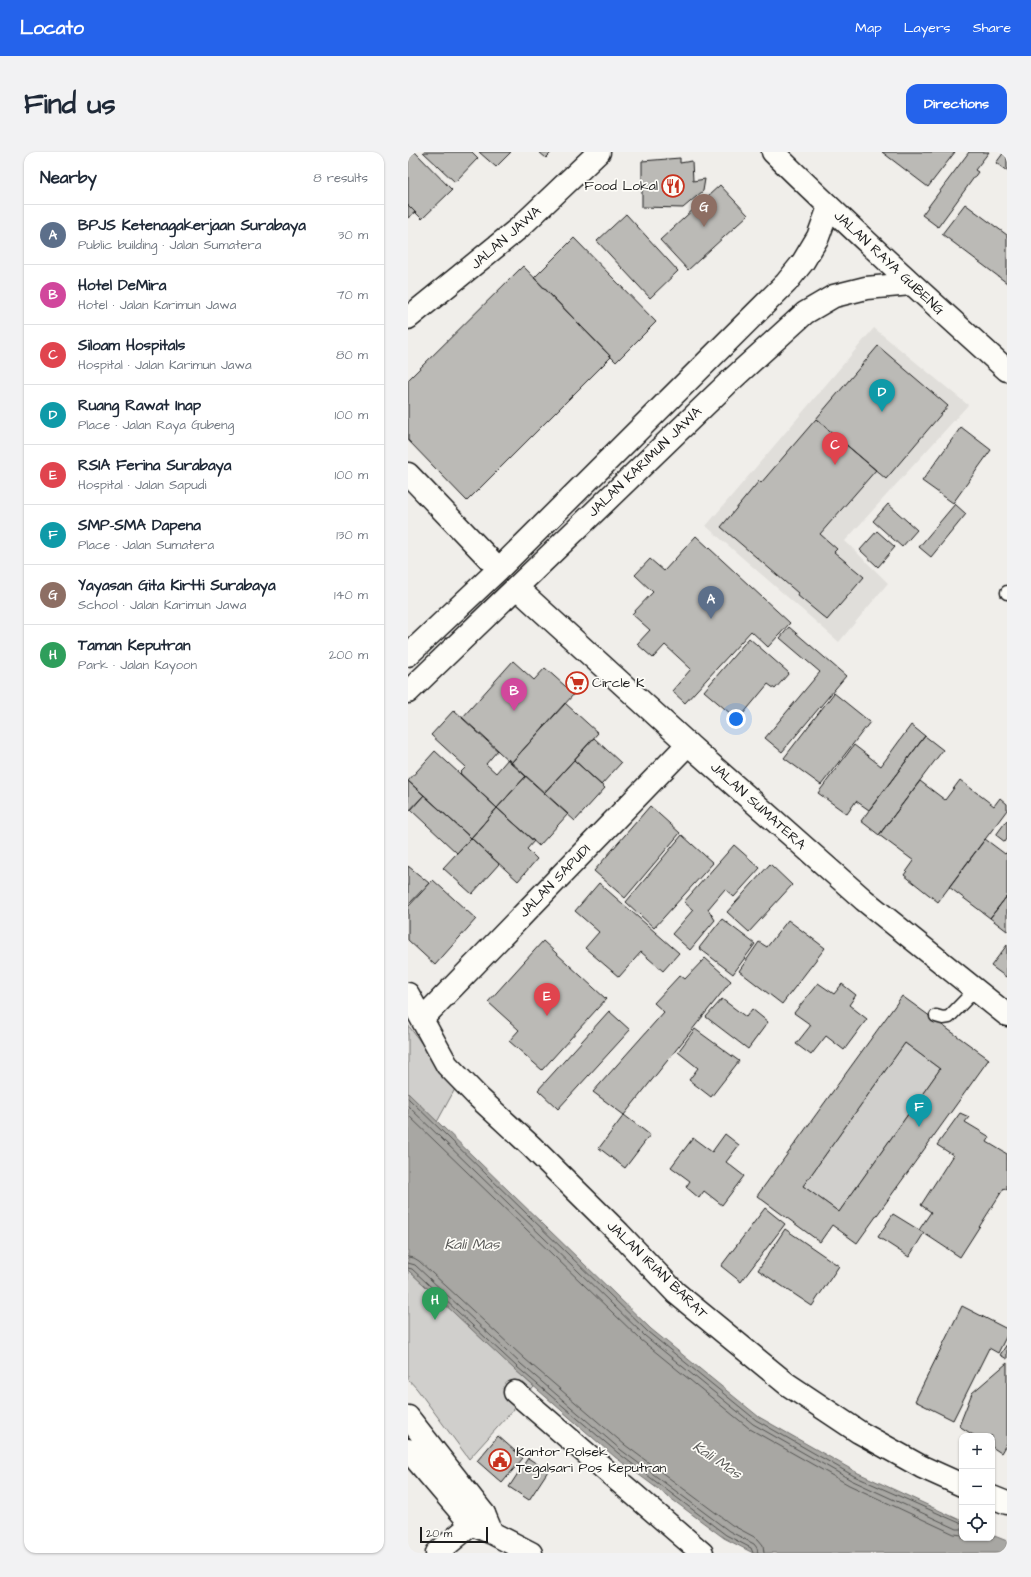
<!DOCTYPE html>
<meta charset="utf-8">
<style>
body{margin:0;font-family:"Architects Daughter",sans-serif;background:#f2f2f3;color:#1f2937}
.controls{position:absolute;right:12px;bottom:12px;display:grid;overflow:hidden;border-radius:8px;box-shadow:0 1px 3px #0004}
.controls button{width:36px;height:36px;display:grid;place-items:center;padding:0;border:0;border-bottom:1px solid #e0e1e3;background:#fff;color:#1f2937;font:20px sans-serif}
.scale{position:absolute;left:12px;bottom:10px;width:68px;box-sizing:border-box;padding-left:4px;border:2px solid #1c1c1c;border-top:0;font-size:11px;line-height:14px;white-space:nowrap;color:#1c1c1c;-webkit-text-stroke:3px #fdfcf7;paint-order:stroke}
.you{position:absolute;left:328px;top:567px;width:14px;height:14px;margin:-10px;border:3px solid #fff;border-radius:50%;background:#1a73e8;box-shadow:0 0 0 6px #1a73e833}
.badge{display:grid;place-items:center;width:26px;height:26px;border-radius:50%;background:#2563eb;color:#fff;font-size:13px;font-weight:700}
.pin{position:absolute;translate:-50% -33px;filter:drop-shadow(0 1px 2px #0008)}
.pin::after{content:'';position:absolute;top:21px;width:14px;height:12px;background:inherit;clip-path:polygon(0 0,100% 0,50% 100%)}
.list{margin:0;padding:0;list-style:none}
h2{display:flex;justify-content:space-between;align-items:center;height:52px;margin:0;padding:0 16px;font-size:17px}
h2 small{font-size:13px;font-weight:400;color:#747a83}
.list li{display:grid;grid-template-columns:26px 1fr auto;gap:12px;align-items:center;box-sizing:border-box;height:60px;padding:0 16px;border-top:1px solid #e0e1e3}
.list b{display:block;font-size:15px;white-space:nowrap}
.list p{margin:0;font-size:13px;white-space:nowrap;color:#747a83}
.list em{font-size:13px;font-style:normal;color:#747a83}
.icon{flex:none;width:22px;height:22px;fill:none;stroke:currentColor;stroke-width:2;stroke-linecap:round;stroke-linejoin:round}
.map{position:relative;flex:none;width:599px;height:1401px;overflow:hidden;border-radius:12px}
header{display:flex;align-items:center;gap:24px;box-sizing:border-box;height:56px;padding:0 20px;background:#2563eb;color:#fff}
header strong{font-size:19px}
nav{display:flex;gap:22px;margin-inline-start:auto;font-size:14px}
.intro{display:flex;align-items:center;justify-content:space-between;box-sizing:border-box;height:96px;padding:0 24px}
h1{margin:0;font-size:28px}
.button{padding:10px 18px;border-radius:12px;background:#2563eb;color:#fff;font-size:14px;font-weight:700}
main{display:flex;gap:24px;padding:0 24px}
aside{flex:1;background:#fff;border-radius:12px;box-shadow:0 1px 3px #0004}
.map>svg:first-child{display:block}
</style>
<header>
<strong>Locato</strong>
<nav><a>Map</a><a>Layers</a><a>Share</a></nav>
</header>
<div class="intro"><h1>Find us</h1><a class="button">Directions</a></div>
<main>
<aside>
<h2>Nearby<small>8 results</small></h2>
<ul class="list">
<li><span class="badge" style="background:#5c6f8a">A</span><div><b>BPJS Ketenagakerjaan Surabaya</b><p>Public building · Jalan Sumatera</p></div><em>30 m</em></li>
<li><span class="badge" style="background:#d1479c">B</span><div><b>Hotel DeMira</b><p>Hotel · Jalan Karimun Jawa</p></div><em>70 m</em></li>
<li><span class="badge" style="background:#e0444e">C</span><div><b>Siloam Hospitals</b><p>Hospital · Jalan Karimun Jawa</p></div><em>80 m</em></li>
<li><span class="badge" style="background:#0f9aa8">D</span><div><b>Ruang Rawat Inap</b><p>Place · Jalan Raya Gubeng</p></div><em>100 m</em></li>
<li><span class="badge" style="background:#e0444e">E</span><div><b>RSIA Ferina Surabaya</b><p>Hospital · Jalan Sapudi</p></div><em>100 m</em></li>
<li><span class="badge" style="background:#0f9aa8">F</span><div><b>SMP-SMA Dapena</b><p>Place · Jalan Sumatera</p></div><em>130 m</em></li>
<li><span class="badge" style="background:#8d6e63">G</span><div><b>Yayasan Gita Kirtti Surabaya</b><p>School · Jalan Karimun Jawa</p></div><em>140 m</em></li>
<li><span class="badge" style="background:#2e9e5b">H</span><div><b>Taman Keputran</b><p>Park · Jalan Kayoon</p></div><em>200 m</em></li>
</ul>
</aside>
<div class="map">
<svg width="599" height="1401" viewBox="0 0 599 1401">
<rect width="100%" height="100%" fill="#f0eeea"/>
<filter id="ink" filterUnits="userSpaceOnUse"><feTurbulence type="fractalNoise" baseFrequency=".025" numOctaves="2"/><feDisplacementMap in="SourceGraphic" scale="8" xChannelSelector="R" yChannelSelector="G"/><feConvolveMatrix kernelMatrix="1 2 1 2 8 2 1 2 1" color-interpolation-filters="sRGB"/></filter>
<g filter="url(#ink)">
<path fill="#e0deda" d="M466,176l94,77 -123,136 43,42 -49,59 -133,-116z"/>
<path fill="#d0cfcc" stroke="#767674" d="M0,873l47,64 -18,33 -29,-29z
M497,891l35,26 -101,143 -36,-26z
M0,1118l126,117 -65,72 -52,-70 -9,-10z"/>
<path fill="#a8a7a3" stroke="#706f6d" d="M0,941l243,236 108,88 97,55 106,49v17h30v-3l15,6v12h-254l-29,-15 -109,-81 -100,-87 -107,-100z"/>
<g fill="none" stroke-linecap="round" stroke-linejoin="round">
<path stroke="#545452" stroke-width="1" d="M0,946l240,234 108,88 98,56 108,48
M0,954l237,230 108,88 98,56 106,49h5
M0,963l233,225 109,89 99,56 105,49 8,1
M0,1105l6,1 5,3 106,98 100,86 107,80 26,14 5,6 1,8
M0,1111l7,2 106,99 100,86 108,81 25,13 3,4 1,5
M0,1116l4,1 105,98 101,86 108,82 25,13 2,5"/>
</g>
<path fill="#bbbab6" stroke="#1c1c1c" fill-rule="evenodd" d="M0,0h7l37,38 -30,29 -14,-14z
M15,0h49l6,6 -23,24z
M71,0h32l-15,15z
M131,0h13l-6,6z
M474,0h73l-27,35z
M561,0h20l-14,18 3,2 -40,55 -16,-12z
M596,0h3v19l-11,-8z
M272,6v5l12,-2 1,20 12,-2 -2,12 -20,17 -41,-1v-46z
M312,33l28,30 -60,55 -28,-30z
M557,52l42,31v48l-65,-49z
M0,53l7,7 -7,6z
M218,62l52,57 -28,27 -53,-57z
M166,86l82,84 -40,40 -82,-84z
M115,114l88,91 -144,144 -59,-61v-60z
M470,194l70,60 -62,73 -70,-60z
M408,267l60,51 -56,64 17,15 -3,3 30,25 -37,43 -30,-25 1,-2 -77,-66 38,-46 2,2z
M553,275l30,23 -38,53 -31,-22z
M480,352l29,26 -15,17 -29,-26z
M547,352l11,10 -35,43 -12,-10z
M469,379l18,16 -17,20 -18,-17z
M288,384l94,87 -22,24 -17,-16 -66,72 -13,-12 19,-22 -26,-24 -12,13 -16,-14 13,-14 -18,-16 21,-22 -18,-17 15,-16 14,12z
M381,475l57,49 -64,76 -17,-14 55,-66 -40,-34z
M341,486l40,35 -14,16 -7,-5 -30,36 -34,-29z
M105,509l21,19 11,-12 29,26 -63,69 -49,-45z
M426,541l36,29 -49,63 -37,-27z
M157,551l33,30 -54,60 -33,-30z
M46,558l44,40 -12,14 10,9 12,-14 18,17 -29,32 -37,-35 6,-6 -35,-32z
M503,573l14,11 -56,74 -13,-9 -9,13 -29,-21 36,-48 27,21z
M517,584l18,14 -64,85 -18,-14z
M186,586l27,25 -20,22 -27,-25z
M27,599l62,57 -26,30 -63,-57z
M166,608l31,28 -30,33 -31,-28z
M118,624l42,38 -29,32 -42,-38z
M552,628l34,26 6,-8 7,6v6l-69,92 -34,-27 10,-14 -35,-26 41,-54 25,19z
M0,629l16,14 -16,17z
M16,643l47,43 -14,15 -46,-43z
M242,654l30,27 -55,65 -31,-27z
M89,656l37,33 -7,8 10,10 -19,22 -47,-43z
M599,668v19l-2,3 -9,-7z
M274,683l31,28 -59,65 -28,-26z
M63,686l28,26 -27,30 -29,-26z
M577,687l20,15 2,-2v44l-17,22 -41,-31z
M326,693l26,23 -26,29 -9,-8 -17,20 7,11 -25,30 -18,-16 21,-24 -9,-8z
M362,712l22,21 -43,47 -22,-20z
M0,714l21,17 -21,22z
M25,728l43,39 -41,46 -27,-25v-33z
M191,731l80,70 -16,18 -22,-19 -22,25 -34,-29 14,-16 -24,-21z
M599,744v35l-17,-13z
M314,767l33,25 -22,30 -34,-26z
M380,768l37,28 -43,56 -43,-33 20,-29 8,5z
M135,789l63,58 -64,71 -33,-29 10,-11 -31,-28z
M599,793v30l-1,2 -15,-11z
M297,806l26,23 -107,134 -31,-23 71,-80 -10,-9 26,-28 5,4z
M410,831l16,11 8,-10 14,11 -7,10 18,14 -23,31 -18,-14 -15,19 -15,-11 15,-19 -17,-12z
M494,844l87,63 -132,184 -25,-18 -12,17 -63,-46zM497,891l35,26 -101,143 -36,-26z
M314,847l24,18 6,-8 16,13 -20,27 -42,-32z
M201,859l21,19 -72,79 -20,-19z
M287,877l44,32 -28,36 -22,-17 9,-12 -20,-16z
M552,961l9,4 -4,5 25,15 -3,5 20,12v36l-3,-2 -44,69 -41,-27 12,-18 -10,-7 32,-50 -16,-10z
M216,963l26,20 -25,33 -26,-20z
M317,982l14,11 -13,17 18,14 -22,29 -18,-14 -5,7 -13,-11 4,-6 -19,-14 22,-29 19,14z
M357,1056l20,16 -44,58 -20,-16z
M485,1062l31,19 -15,24 -31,-20z
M377,1077l54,37 -27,40 -54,-36z
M554,1154l45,23v6l-9,18 -9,-5 -36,72 -38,-19z
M599,1192v15l-7,-4z
M599,1211v80l-6,10 -9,-6v-11h-17l-16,-10 13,-33z
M90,1284l25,22 -21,25 -25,-22z
M120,1306l20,13 -19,29 -20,-13z"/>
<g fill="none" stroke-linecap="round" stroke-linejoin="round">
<g stroke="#1c1c1c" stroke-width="15">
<path id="service" d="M599,441v-1
M528,864l7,2 6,-1 27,-28"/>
</g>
<g stroke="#1c1c1c" stroke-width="25">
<path id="minor" d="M0,166l111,-90 80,-76
M0,842l39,71 31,32 53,49 88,87 57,60 111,91 72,48 63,35 40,18
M15,866l265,-274
M107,1240l187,161
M584,1345l15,6
M29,1401l47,-39"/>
</g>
<g stroke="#1c1c1c" stroke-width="25">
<path id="tertiary" d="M0,322l91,95
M109,436l171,156 176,156 143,115
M0,503l91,-86 287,-286 17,-21 15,-25 11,-30
M0,540l320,-309 77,-70 29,-17 32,-8 45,-4"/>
</g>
<g stroke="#1c1c1c" stroke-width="25">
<path id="secondary" d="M0,1265l76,97 8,19
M0,1298l63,74 21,9 39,20"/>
</g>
<g stroke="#1c1c1c" stroke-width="25">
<path id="trunk" d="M365,0c76,75 155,147 234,218"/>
</g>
<use href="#service" stroke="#fdfcf7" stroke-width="12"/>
<use href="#minor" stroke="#fdfcf7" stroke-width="22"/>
<use href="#tertiary" stroke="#fdfcf7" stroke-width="22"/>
<use href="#secondary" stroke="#fdfcf7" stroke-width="22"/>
<use href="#trunk" stroke="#fdfcf7" stroke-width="22"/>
</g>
</g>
<defs>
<g id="restaurant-ring" transform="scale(1.15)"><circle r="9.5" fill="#fdfcf7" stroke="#c8321e" stroke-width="1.5"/><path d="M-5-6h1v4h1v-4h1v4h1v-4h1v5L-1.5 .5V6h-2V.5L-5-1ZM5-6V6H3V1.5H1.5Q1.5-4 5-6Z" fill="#c8321e"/></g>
<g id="supermarket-ring" transform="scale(1.15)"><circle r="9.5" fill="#fdfcf7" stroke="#c8321e" stroke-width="1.5"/><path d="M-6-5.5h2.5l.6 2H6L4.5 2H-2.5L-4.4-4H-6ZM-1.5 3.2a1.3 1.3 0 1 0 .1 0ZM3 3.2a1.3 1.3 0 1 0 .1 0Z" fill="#c8321e"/></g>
<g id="civic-ring" transform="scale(1.15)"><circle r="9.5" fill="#fdfcf7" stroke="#c8321e" stroke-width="1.5"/><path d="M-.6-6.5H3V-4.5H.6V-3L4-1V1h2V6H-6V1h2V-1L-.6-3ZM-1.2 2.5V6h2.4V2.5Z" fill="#c8321e"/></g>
</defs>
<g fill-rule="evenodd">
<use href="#restaurant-ring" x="265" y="34"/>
<use href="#supermarket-ring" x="169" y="531"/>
<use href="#civic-ring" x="92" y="1308"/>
</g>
<g text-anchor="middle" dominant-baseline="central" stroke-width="3.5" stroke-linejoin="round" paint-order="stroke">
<g font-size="14" fill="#1c1c1c" stroke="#fdfcf7" text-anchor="start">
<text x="250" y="34" text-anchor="end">Food Lokal</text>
<text x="184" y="531">Circle K</text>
<text x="108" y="1300">Kantor Polsek<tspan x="108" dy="16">Tegalsari Pos Keputran</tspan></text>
</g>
<g font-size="14" fill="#1c1c1c" stroke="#fdfcf7">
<text transform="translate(98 86) rotate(-41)">JALAN JAWA</text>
<text transform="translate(481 111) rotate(43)">JALAN RAYA GUBENG</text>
<text transform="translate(237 310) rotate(-44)">JALAN KARIMUN JAWA</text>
<text transform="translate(350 654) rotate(42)">JALAN SUMATERA</text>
<text transform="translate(147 729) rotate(-46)">JALAN SAPUDI</text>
<text transform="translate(249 1118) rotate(44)">JALAN IRIAN BARAT</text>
</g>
<g font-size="15" font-style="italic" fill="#5b5b59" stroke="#fdfcf7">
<text x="64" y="1092">Kali Mas</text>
<text transform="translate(309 1308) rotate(34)">Kali Mas</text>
</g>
</g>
</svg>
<div class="controls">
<button>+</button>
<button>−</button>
<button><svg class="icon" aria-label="locate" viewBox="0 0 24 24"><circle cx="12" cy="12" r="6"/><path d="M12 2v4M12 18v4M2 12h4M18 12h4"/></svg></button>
</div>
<div class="scale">20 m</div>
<div class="you"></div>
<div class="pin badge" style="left:303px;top:467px;background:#5c6f8a">A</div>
<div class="pin badge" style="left:106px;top:559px;background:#d1479c">B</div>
<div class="pin badge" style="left:427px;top:313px;background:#e0444e">C</div>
<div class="pin badge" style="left:474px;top:260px;background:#0f9aa8">D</div>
<div class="pin badge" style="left:139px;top:864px;background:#e0444e">E</div>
<div class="pin badge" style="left:511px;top:975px;background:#0f9aa8">F</div>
<div class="pin badge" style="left:296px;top:75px;background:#8d6e63">G</div>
<div class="pin badge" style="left:27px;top:1168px;background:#2e9e5b">H</div>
</div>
</main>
